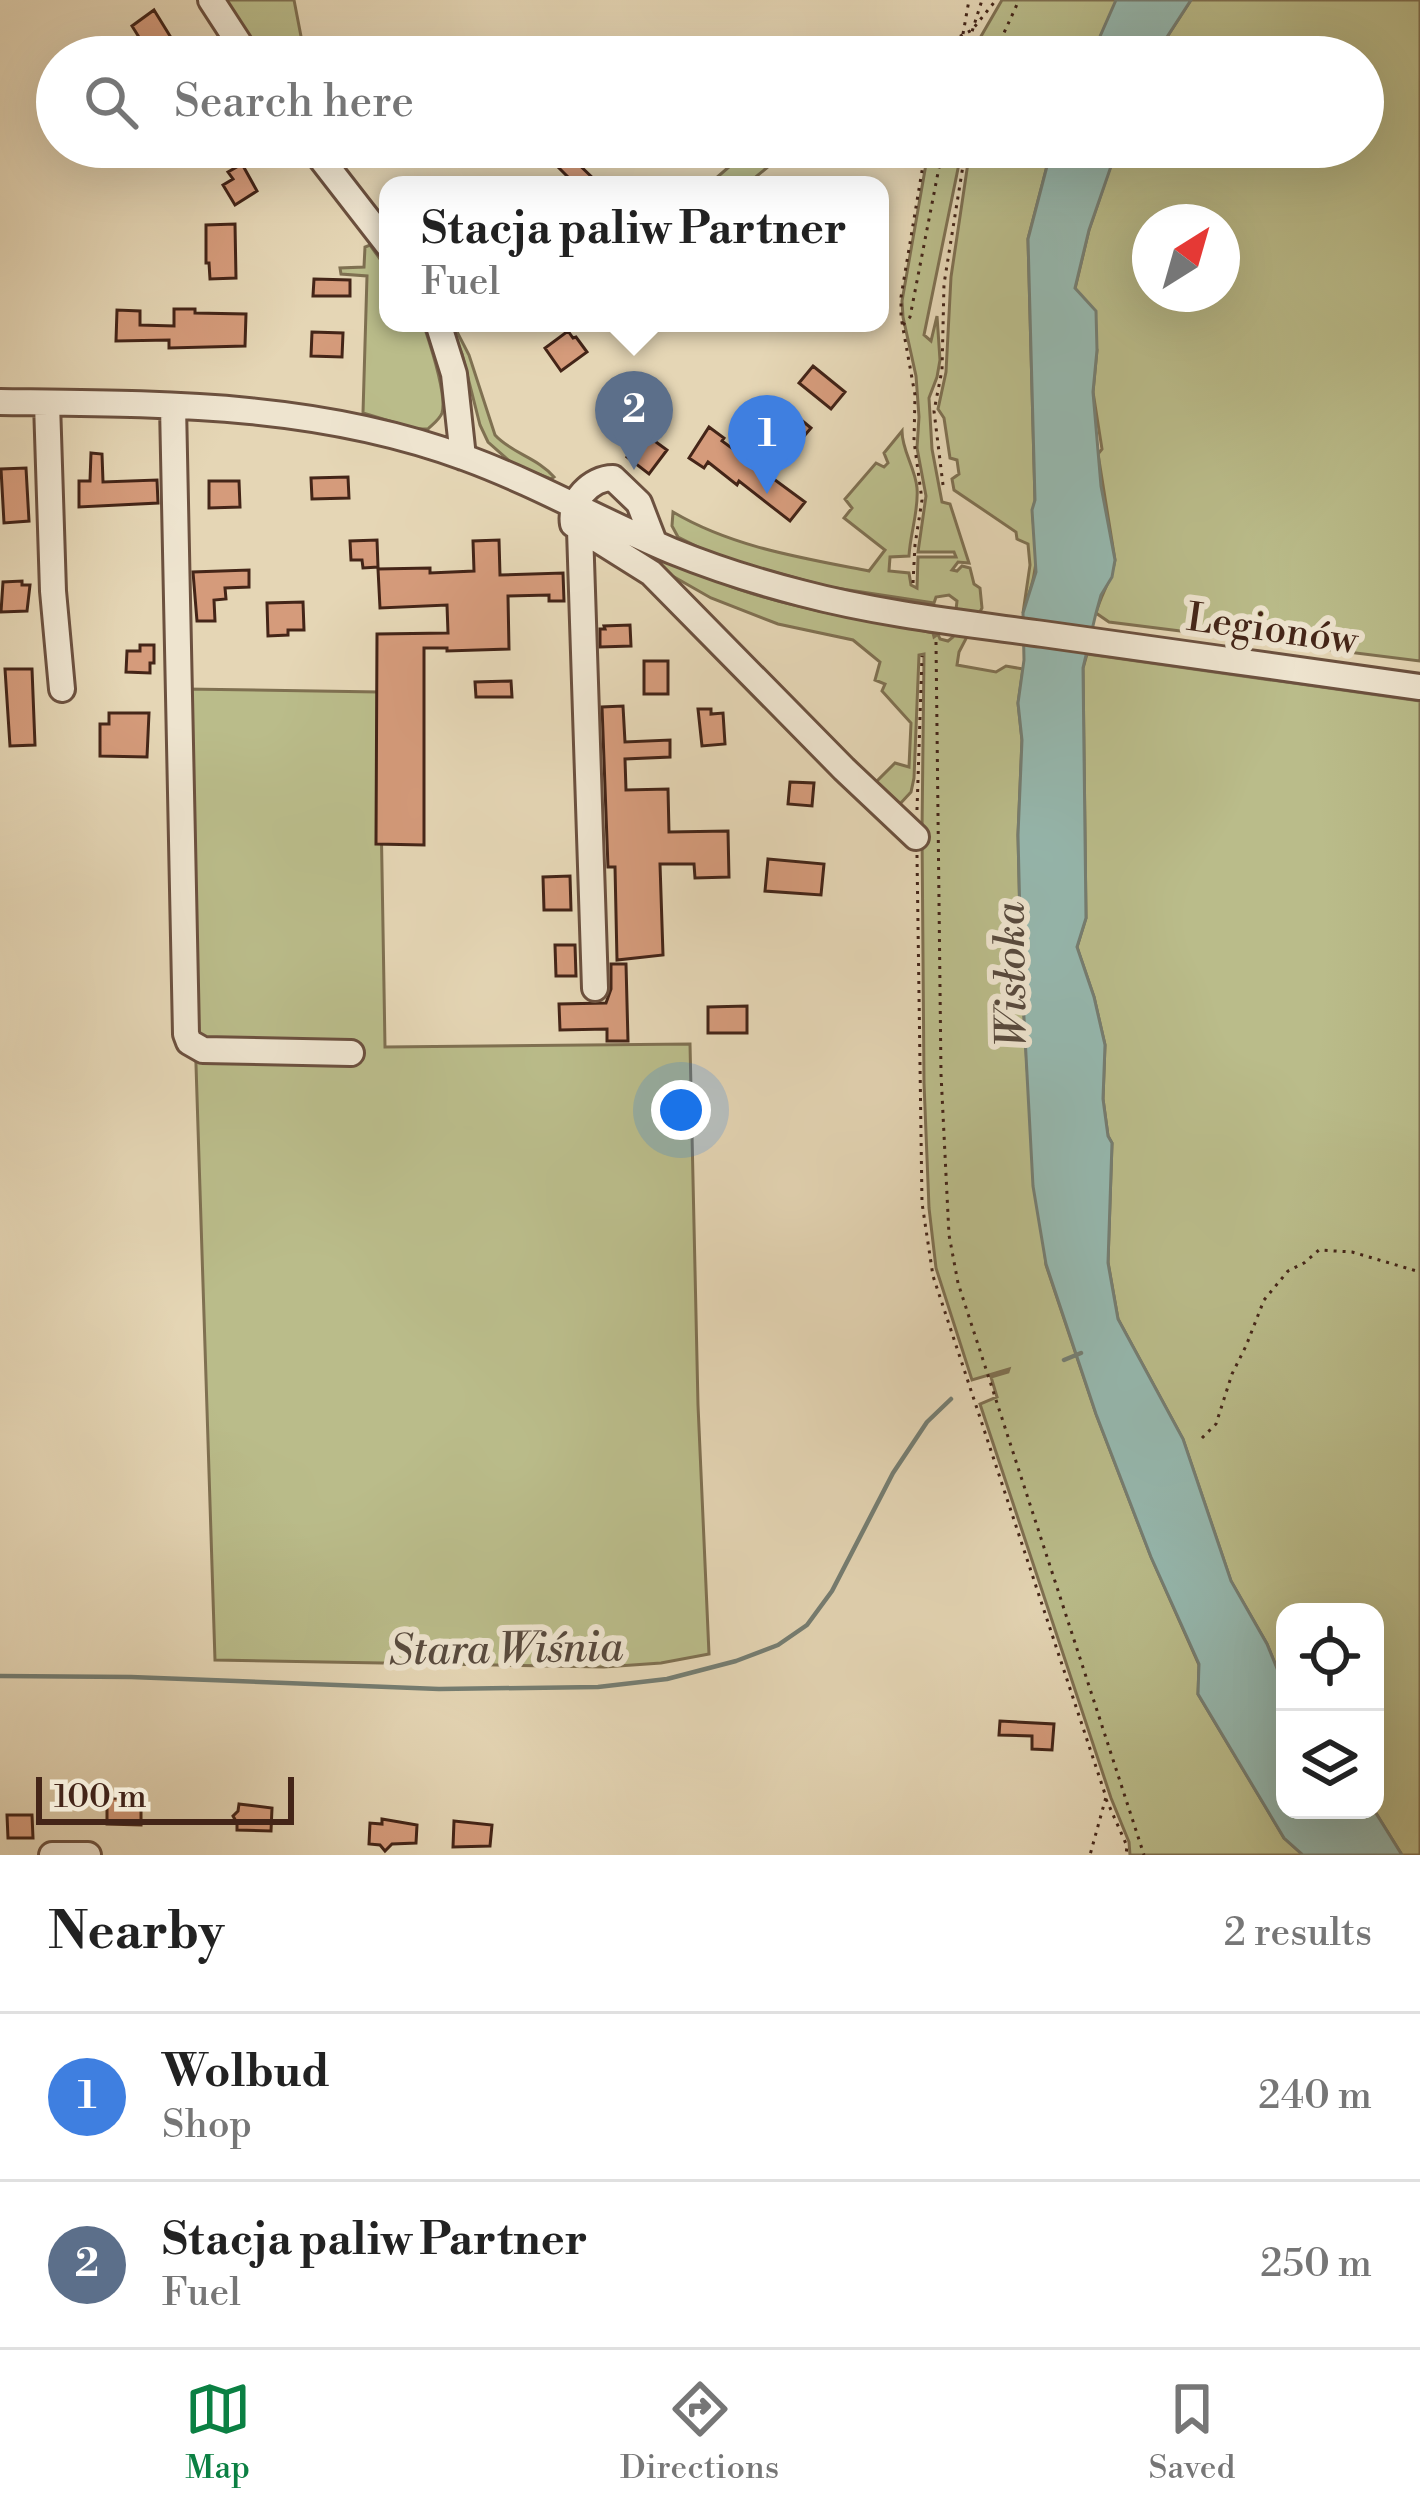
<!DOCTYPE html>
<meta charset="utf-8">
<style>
body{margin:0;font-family:"Libre Bodoni",serif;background:#f2f2f2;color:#222}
.controls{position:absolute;right:36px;bottom:36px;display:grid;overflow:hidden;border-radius:24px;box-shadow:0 12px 48px #0002}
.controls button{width:108px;height:108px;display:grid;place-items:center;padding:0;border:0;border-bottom:3px solid #e0e0e0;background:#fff;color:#222;font:60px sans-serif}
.compass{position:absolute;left:1132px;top:204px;width:108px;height:108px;border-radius:50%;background:#fff;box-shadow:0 12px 48px #0002;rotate:37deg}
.scale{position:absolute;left:36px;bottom:30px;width:258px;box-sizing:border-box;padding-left:12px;border:6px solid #442518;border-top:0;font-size:33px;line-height:42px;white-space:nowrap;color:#442518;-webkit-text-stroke:9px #eee4cf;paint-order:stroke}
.you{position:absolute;left:681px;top:1110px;width:42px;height:42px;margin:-30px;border:9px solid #fff;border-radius:50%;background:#1a73e8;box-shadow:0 0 0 18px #1a73e833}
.badge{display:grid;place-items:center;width:78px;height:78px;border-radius:50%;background:#0b8043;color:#fff;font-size:39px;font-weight:700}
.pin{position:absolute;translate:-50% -99px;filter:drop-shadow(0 3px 6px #0008)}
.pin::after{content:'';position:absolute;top:63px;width:42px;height:36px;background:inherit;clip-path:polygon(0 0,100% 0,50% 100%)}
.popup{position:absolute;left:379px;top:176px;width:510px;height:156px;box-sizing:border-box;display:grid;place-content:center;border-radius:24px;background:#fff;filter:drop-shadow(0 3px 9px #0005);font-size:39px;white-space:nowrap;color:#767676}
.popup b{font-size:45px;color:#222}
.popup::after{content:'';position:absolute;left:50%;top:100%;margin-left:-24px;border:24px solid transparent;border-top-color:#fff}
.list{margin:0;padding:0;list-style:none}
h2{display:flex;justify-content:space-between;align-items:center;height:156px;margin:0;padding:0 48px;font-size:51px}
h2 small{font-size:39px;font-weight:400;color:#767676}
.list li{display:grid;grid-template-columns:78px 1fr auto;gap:36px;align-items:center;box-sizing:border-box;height:168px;padding:0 48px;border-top:3px solid #e0e0e0}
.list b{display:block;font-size:45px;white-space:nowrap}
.list p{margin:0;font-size:39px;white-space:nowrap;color:#767676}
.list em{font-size:39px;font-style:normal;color:#767676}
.icon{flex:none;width:66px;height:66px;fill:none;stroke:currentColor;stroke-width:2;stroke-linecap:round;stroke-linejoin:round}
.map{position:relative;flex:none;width:1420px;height:1855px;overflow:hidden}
.search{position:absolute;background:#fff;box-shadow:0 12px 48px #0002;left:36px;right:36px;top:36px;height:132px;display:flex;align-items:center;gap:30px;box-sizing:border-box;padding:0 42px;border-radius:66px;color:#767676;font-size:45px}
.sheet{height:492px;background:#fff}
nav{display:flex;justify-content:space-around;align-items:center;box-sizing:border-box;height:168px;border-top:3px solid #e0e0e0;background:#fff;font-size:33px;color:#767676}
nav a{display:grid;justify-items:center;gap:6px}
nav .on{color:#0b8043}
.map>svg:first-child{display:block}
</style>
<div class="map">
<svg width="1420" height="1855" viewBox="0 0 1420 1855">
<rect width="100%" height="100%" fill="#e5d6b5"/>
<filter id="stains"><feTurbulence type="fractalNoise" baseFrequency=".00167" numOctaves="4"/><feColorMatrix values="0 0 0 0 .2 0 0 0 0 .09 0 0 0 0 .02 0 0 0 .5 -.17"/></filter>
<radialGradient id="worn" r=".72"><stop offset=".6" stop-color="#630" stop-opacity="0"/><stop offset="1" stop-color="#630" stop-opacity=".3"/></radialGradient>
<path fill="#babc8a" stroke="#7f7051" stroke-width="3" fill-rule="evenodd" d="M220,0h74l11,57h-48z
M1002,0h115l-26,57h-122z
M1191,0h229v661l-311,-39 -13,-9c5,-19 16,-34 19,-53l-17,-106 4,-5 -9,-57 4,-42 -22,-61 14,-59 28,-83h246v-90h-209zM1150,222h72v72h-72z
M752,147h40l-46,38h-38z
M929,147h123l-24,92 7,262c-5,17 1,34 1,51 1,22 -7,41 -13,61l7,-48 -2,-21 -11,-5 -1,-7 -62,-42 -2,-11 7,-5 -2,-14 -7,-2 -6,-40 -6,-9 8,-37 5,-95 18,-121 -7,-7 -38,186 7,6 6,-25 3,44 -3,17 -8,21 3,51 10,53 8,2 19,59 -11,-1 -6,8 5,1 5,-5 8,2 4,16 6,4 2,20 -23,44 -2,13 39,7 10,-6 17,3 -5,34 4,37 -4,95 3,127 6,105 19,198 50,149 55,143 48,108 -1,29 86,144 19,17h-173l-1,-13 -18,-44 -131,-394 17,-7 -6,-20 17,-5 1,-3 -37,11 -36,-112 -7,-60 -5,-125 -2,-252 2,-177 -5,1 -5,123 -3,14 -12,13 -25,-21 21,-21 14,4 2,-44 -29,-32 3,-7 -10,-4 5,-18 -27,-22 -75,-16 -67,-26 -119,-68 1,-4c48,22 96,45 145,63 59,20 121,30 182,41l13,3 1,4 4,-3 2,5 8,2 5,-4 4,-36 -8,-6 -13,2 -2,6 -105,-16 -111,-30 -40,-20 -6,-11 1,-14c59,35 129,46 196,59l16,-21 -41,-32 8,-10 -7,-9 31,-36 8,4 4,-4 -4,-10 18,-22c0,20 13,36 15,57 2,22 -7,46 -8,68l-19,1 -1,14 20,2 2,12 6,3 1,-31h38l-2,-5h-36l8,-56 -9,-48 2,-31 -3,-41 -13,-59 -1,-16z
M370,245l18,25v53h34l3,6c6,18 22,67 17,84 -2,6 -10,12 -14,16h-12l-53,-16 4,-137 -26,-2 -1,-6 24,-1 1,-20z
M453,324l16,31 26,80c16,18 43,23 59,42l-3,2 -37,-14 -26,-23 -8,-17 -18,-71 -12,-29z
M1087,654l333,47v1154h-18l-28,-45 1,-198h-90v76l-18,-44 -36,-63 -48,-142 -65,-120 -10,-57 4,-119 -4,-7 -5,-37 2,-54 -11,-48 -17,-50 9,-29 -3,-250z
M184,689l195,3 6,355 305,-3 8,361 11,249 -48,9 -57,4 -389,-7z"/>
<path fill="#96b9b0" stroke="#757e73" stroke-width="3" d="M1116,0h75l-37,57h-63z
M1052,147h65v2l-28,81 -14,58 21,23 1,39 -4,42 8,94 14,74 -3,17 -11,18 -5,18 -13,55 3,250 -9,29 17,50 11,48 -2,54 5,37 4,7 -4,120 10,56 65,120 48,142 36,63 18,44v122h89l28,45h-99l-19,-17 -86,-144 1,-30 -48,-107 -55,-143 -50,-150 -13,-78 -12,-224 -3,-127 4,-95 -4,-37 6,-43 -1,-47 13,-41 -4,-62 3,-10 -7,-261z"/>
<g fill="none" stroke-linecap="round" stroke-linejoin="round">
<path stroke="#757e73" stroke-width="4.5" d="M1064,1360l17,-7
M0,1676l131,1 308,12 159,-2 69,-8 69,-18 42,-16 29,-20 25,-34 61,-118 34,-51 24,-23"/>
</g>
<path fill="#d59b7b" stroke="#442518" stroke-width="3" d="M154,10l16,26 -23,14 -15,-24z
M569,155l31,30h-24l-18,-18z
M242,164l15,27 -22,14 -12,-20 10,-6 -5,-7z
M235,224l1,54 -26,1 -1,-16h-3v-38z
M314,279l36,1v16h-37z
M174,309h21v4l51,1 -1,32 -76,2v-8l-53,1 1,-31 23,1v14l34,1z
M568,331l5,7 3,-1 11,15 -26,19 -16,-23z
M312,332l31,1 -1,24 -31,-1z
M813,366l32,26 -14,17 -32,-26z
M794,414l17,14 -23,27 -11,-9 5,-5 -6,-5z
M709,427l15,11 -2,3 83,61 -15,19 -51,-40 -2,4 -29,-23 -4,6 -15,-10z
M645,434l22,16 -18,24 -22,-17z
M91,453l11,1 1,28 54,-2 1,23 -79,4v-26h11z
M26,468l3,53 -25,2 -3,-54z
M348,477l1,21 -37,1 -1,-21z
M209,481h30l1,26 -31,1z
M377,540l1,27 -15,1 -1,-8h-11l-1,-19z
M499,540l1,35 63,-2 1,28h-15v-6l-41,1 1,53 -62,2v-3h-23v197l-48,-1 1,-210 71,-1 -1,-28 -67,3 -2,-39 52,-1v5l44,-2 -1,-30z
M249,570v17l-24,1 1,11 -12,1 1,21h-18l-4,-49z
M22,581v4h8l-3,26 -26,1 2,-30z
M303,602l1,28h-16v5l-20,1 -1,-33z
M630,625l1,21 -31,1v-18h5l-1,-3z
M140,645h14v18h-4v10l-24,-1 1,-21h13z
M644,661h24v33h-24z
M5,669h27l3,76 -25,1z
M511,681l1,16h-36l-1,-15z
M623,706l2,36 45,-2v17l-45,2 1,31 42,-1 1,43 59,-1 1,46 -34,1 -1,-14h-34l3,91 -46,5 -2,-93h-7l-6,-160z
M698,709h13v5l12,-1 2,31 -23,2z
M109,713h40l-2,44 -47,-1v-32h9z
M790,782l24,1 -2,23 -24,-2z
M768,859l56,5 -3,31 -56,-4z
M570,876l1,34h-27l-1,-33z
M555,945h20l1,31h-20z
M611,964h15l2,77h-21v-12l-47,1 -1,-26 47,-1 5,-14z
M747,1006v27h-39v-26z
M1000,1721l54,3 -2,26 -20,-1v-13l-33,-1z
M107,1798l34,1v26l-34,-1z
M239,1804l33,4 -1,23 -34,-1v-7l-4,-7 5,-5z
M7,1815h25l1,23h-25z
M382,1819l35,6 -1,18 -24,1 -7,7 -5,-6 -11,-1 1,-21 12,1z
M454,1821l38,4 -2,21 -37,1z"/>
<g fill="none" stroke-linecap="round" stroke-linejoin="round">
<g stroke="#6c513f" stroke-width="30">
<path id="minor" d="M211,0l37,57
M312,147l76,98
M438,323l16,51 9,83
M0,402c159,2 314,0 466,56 71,26 137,64 206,93 42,17 86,31 129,42 79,21 162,30 242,41 126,18 251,35 377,53
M47,403l6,188 9,98
M173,406l13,628 3,8 14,8 148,3
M580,530l15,458
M654,542l-15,-39 -26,-25c-22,0 -44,23 -40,46l78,49 193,196 72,68
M52,1855h36"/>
</g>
<path stroke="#442518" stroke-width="3" stroke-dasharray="3 6" stroke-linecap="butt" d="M963,34l6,-34
M920,57l52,-27 24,-30
M964,57l18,-57
M993,57l26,-57
M903,325l7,-8 33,-170
M943,485l-9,-74 8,-41 2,-86 22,-137
M913,583l2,-38 7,-45 -8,-59 1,-46 -14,-78v-20l25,-150
M936,642l5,432 8,161 9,48 186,572
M917,810l5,-154
M917,855l5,348 11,73 173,521 -16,58
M1202,1438l14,-14 16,-50 14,-28 18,-46 24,-29 16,-8 15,-13 33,2 68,20
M1106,1799l21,47 -1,9"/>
<use href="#minor" stroke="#eee4cf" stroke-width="24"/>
</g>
<g text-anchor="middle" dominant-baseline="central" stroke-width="12" stroke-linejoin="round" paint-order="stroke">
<g font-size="39" fill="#442518" stroke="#eee4cf">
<text transform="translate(1272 630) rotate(8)">Legionów</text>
</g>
<g font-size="42" font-style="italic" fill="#584a3e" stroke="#eee4cf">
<text transform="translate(1012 975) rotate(-91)">Wisłoka</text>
<text transform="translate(506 1650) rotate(-1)">Stara Wiśnia</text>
</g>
</g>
<rect width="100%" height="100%" filter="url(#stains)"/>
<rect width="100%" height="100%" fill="url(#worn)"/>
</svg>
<div class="controls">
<button><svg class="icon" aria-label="locate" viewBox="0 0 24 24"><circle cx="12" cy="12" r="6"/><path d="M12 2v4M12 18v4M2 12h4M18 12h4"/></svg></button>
<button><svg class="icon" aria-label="layers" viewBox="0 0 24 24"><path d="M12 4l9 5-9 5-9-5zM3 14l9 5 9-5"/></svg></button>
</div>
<svg class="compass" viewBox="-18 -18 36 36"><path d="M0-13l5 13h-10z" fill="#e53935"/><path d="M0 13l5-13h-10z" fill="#767676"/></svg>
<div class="scale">100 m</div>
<div class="you"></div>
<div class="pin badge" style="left:767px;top:494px;background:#3f7fe0">1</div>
<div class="pin badge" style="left:634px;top:470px;background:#5c6f8a">2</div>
<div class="popup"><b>Stacja paliw Partner</b>Fuel</div>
<div class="search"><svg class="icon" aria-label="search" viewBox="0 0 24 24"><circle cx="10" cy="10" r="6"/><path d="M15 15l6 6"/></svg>Search here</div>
</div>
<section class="sheet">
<h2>Nearby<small>2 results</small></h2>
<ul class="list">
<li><span class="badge" style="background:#3f7fe0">1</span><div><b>Wolbud</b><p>Shop</p></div><em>240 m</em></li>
<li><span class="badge" style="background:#5c6f8a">2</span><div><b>Stacja paliw Partner</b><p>Fuel</p></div><em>250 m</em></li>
</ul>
</section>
<nav>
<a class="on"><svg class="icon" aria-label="map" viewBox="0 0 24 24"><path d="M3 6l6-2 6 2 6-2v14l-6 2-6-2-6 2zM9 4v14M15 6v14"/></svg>Map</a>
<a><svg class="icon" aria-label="directions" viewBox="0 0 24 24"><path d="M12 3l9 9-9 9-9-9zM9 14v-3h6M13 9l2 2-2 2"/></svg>Directions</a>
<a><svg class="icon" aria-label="saved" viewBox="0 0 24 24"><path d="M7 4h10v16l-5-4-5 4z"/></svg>Saved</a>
</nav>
